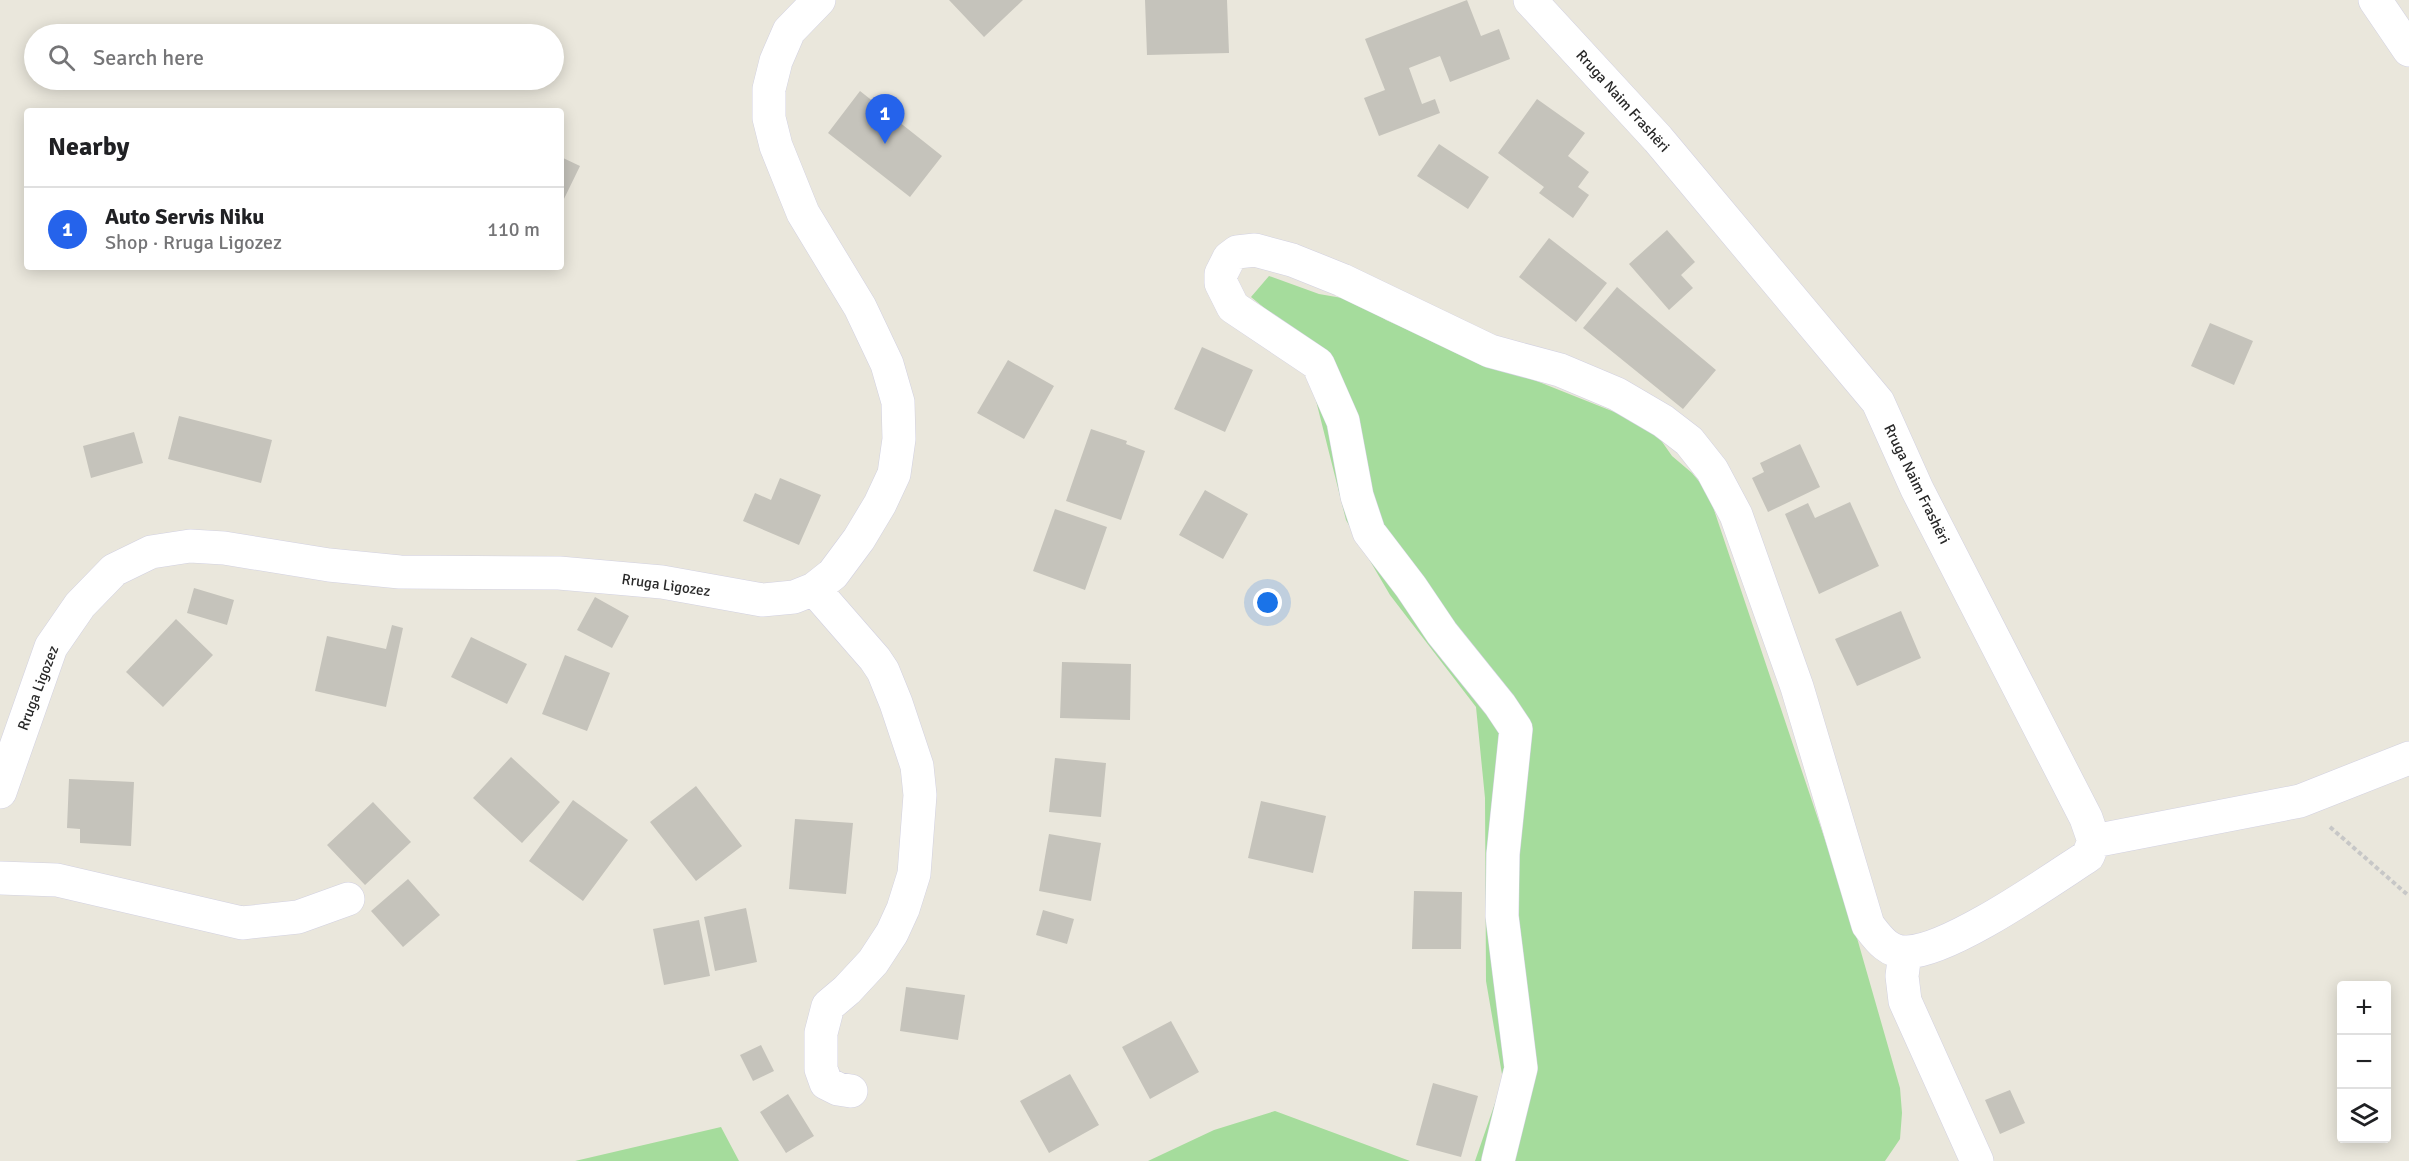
<!DOCTYPE html>
<meta charset="utf-8">
<style>
body{margin:0;font-family:Signika,sans-serif;background:#f2f2f2;color:#202124}
.controls{position:absolute;right:18px;bottom:18px;display:grid;overflow:hidden;border-radius:6px;box-shadow:0 3px 15px #0003}
.controls button{width:54px;height:54px;display:grid;place-items:center;padding:0;border:0;border-bottom:2px solid #e0e0e0;background:#fff;color:#202124;font:30px sans-serif}
.you{position:absolute;left:1268px;top:603px;width:21px;height:21px;margin:-15px;border:4px solid #fff;border-radius:50%;background:#1a73e8;box-shadow:0 0 0 9px #1a73e833}
.badge{display:grid;place-items:center;width:39px;height:39px;border-radius:50%;background:#2563eb;color:#fff;font-size:20px;font-weight:700}
.pin{position:absolute;translate:-50% -50px;filter:drop-shadow(0 2px 3px #0008)}
.pin::after{content:'';position:absolute;top:32px;width:21px;height:18px;background:inherit;clip-path:polygon(0 0,100% 0,50% 100%)}
.list{margin:0;padding:0;list-style:none}
h2{display:flex;justify-content:space-between;align-items:center;height:78px;margin:0;padding:0 24px;font-size:26px}
h2 small{font-size:20px;font-weight:400;color:#757577}
.list li{display:grid;grid-template-columns:39px 1fr auto;gap:18px;align-items:center;box-sizing:border-box;height:84px;padding:0 24px;border-top:2px solid #e0e0e0}
.list b{display:block;font-size:22px;white-space:nowrap}
.list p{margin:0;font-size:20px;white-space:nowrap;color:#757577}
.list em{font-size:20px;font-style:normal;color:#757577}
.icon{flex:none;width:33px;height:33px;fill:none;stroke:currentColor;stroke-width:2;stroke-linecap:round;stroke-linejoin:round}
.map{position:relative;flex:none;width:2409px;height:1161px;overflow:hidden}
.search{position:absolute;background:#fff;box-shadow:0 3px 15px #0003;left:24px;top:24px;width:540px;height:66px;display:flex;align-items:center;gap:15px;box-sizing:border-box;padding:0 21px;border-radius:33px;color:#757577;font-size:22px}
.panel{position:absolute;background:#fff;box-shadow:0 3px 15px #0003;left:24px;top:108px;width:540px;height:162px;border-radius:6px}
.map>svg:first-child{display:block}
</style>
<div class="map">
<svg width="2409" height="1161" viewBox="0 0 2409 1161">
<rect width="100%" height="100%" fill="#eae7dc"/>
<path fill="#a5dc9c" d="M1269,276l50,18 23,4 25,8 19,14 23,10 228,91 21,15 14,20 20,17 16,19 143,425 49,171 2,25 -2,26 -15,22h-410l28,-81 -17,-99 -1,-183 -9,-91 -86,-112 -44,-75 -46,-183 -49,-40z
M1275,1111l135,50h-262l66,-31z
M721,1127l18,34h-164z"/>
<path fill="#c5c3bb" d="M949,0h74l-39,37z
M1145,0h82l2,53 -82,2z
M1467,0l14,36 18,-7 11,30 -60,23 -10,-26 -31,12 13,36 13,-5 5,14 -61,23 -15,-38 21,-8 -20,-51z
M860,91l82,65 -32,41 -82,-64z
M1537,99l48,34 -17,23 21,16 -11,15 11,8 -16,23 -34,-25 5,-6 -46,-34z
M1439,144l50,33 -21,32 -51,-33z
M561,157l19,9 -19,39z
M1667,230l28,32 -14,13 12,13 -24,22 -40,-46z
M1549,238l58,45 -31,39 -57,-45z
M1617,287l99,83 -33,39 -100,-81z
M2210,323l43,18 -19,44 -43,-19z
M1202,347l51,23 -28,62 -51,-23z
M1008,360l46,26 -30,53 -47,-26z
M179,416l93,24 -11,43 -93,-24z
M1091,429l36,12 -1,3 19,7 -24,69 -55,-19z
M134,432l9,31 -52,15 -8,-32z
M1800,444l20,43 -52,25 -16,-34 12,-6 -4,-9z
M780,478l41,17 -22,50 -56,-24 12,-28 16,7z
M1205,490l43,24 -25,45 -44,-24z
M1850,502l29,64 -60,28 -34,-80 23,-11 7,15z
M1055,509l52,18 -22,63 -52,-19z
M194,588l40,12 -7,25 -40,-12z
M595,597l34,19 -17,32 -35,-18z
M1901,611l20,47 -64,28 -22,-47z
M176,619l37,36 -50,52 -37,-35z
M392,625l11,3 -17,79 -71,-16 12,-55 59,13z
M471,637l56,27 -20,40 -56,-27z
M565,655l45,18 -23,58 -45,-17z
M1062,662l69,2 -1,56 -70,-2z
M511,757l49,45 -38,41 -49,-45z
M1055,758l51,5 -5,54 -52,-5z
M69,779l65,3 -3,64 -51,-3v-14l-13,-1z
M696,786l46,60 -46,35 -46,-59z
M573,800l55,40 -45,61 -54,-40z
M1261,801l65,15 -13,57 -65,-15z
M373,802l38,40 -46,43 -38,-40z
M795,819l58,4 -7,71 -57,-5z
M1049,834l52,9 -10,58 -52,-10z
M408,879l32,36 -37,32 -32,-36z
M1414,891l48,1 -1,57h-49z
M746,908l11,54 -42,9 -11,-54z
M1043,910l31,9 -7,25 -31,-9z
M699,920l11,56 -46,9 -11,-56z
M906,987l59,8 -7,45 -58,-9z
M1171,1021l28,51 -49,27 -28,-52z
M761,1045l13,26 -21,10 -13,-26z
M1070,1074l29,51 -50,28 -29,-52z
M1433,1083l45,13 -17,61 -45,-12z
M2010,1090l15,33 -25,11 -15,-34z
M788,1094l26,42 -28,17 -26,-41z"/>
<g fill="none" stroke-linecap="round" stroke-linejoin="round">
<g stroke="#d2d1e1" stroke-width="34">
<path id="minor" d="M2375,0l34,50
M814,589l61,70 8,12 13,32 21,63 3,29 -6,79 -11,35 -11,24 -19,29 -26,28 -19,16 -7,27v36l5,14 12,6 13,2
M0,792l51,-145 29,-42 34,-35 37,-18 39,-6 34,2 105,17 71,7 159,1 103,9 100,18 32,-3 20,-8 19,-15 26,-35 21,-35 14,-30 5,-35 -1,-37 -11,-38 -27,-57 -57,-94 -27,-67 -7,-28v-29l7,-28 13,-30 30,-31
M2094,841l206,-40 109,-43
M0,878l57,2 185,43 56,-6 50,-18
M1905,953l-3,23 3,25 72,160
M1498,1161l23,-93 -19,-152 1,-62 13,-125 -16,-24 -58,-72 -31,-46 -42,-55 -12,-36 -14,-75 -25,-57 -85,-57 -12,-24v-9l8,-16 8,-6 18,-2 37,10 50,20 148,71 70,19 57,24 46,27 26,20 23,29 24,45 61,172 71,238c10,13 20,28 39,27 43,-1 141,-70 181,-96l6,-15 -8,-23 -169,-329 -39,-87 -220,-263 -128,-139"/>
</g>
<path stroke="#c7c7c7" stroke-width="4" stroke-dasharray="4.5 3" stroke-linecap="butt" d="M2330,827l79,69"/>
<use href="#minor" stroke="#fff" stroke-width="33"/>
</g>
<g text-anchor="middle" dominant-baseline="central" stroke-width="5" stroke-linejoin="round" paint-order="stroke">
<g font-size="15" fill="#292929" stroke="#fff">
<text transform="translate(1623 101) rotate(48)">Rruga Naim Frashëri</text>
<text transform="translate(1917 484) rotate(64)">Rruga Naim Frashëri</text>
<text transform="translate(666 585) rotate(8)">Rruga Ligozez</text>
<text transform="translate(38 688) rotate(-69)">Rruga Ligozez</text>
</g>
</g>
</svg>
<div class="controls">
<button>+</button>
<button>−</button>
<button><svg class="icon" aria-label="layers" viewBox="0 0 24 24"><path d="M12 4l9 5-9 5-9-5zM3 14l9 5 9-5"/></svg></button>
</div>
<div class="you"></div>
<div class="pin badge" style="left:885px;top:144px">1</div>
<div class="search"><svg class="icon" aria-label="search" viewBox="0 0 24 24"><circle cx="10" cy="10" r="6"/><path d="M15 15l6 6"/></svg>Search here</div>
<section class="panel">
<h2>Nearby<small></small></h2>
<ul class="list">
<li><span class="badge">1</span><div><b>Auto Servis Niku</b><p>Shop · Rruga Ligozez</p></div><em>110 m</em></li>
</ul>
</section>
</div>
